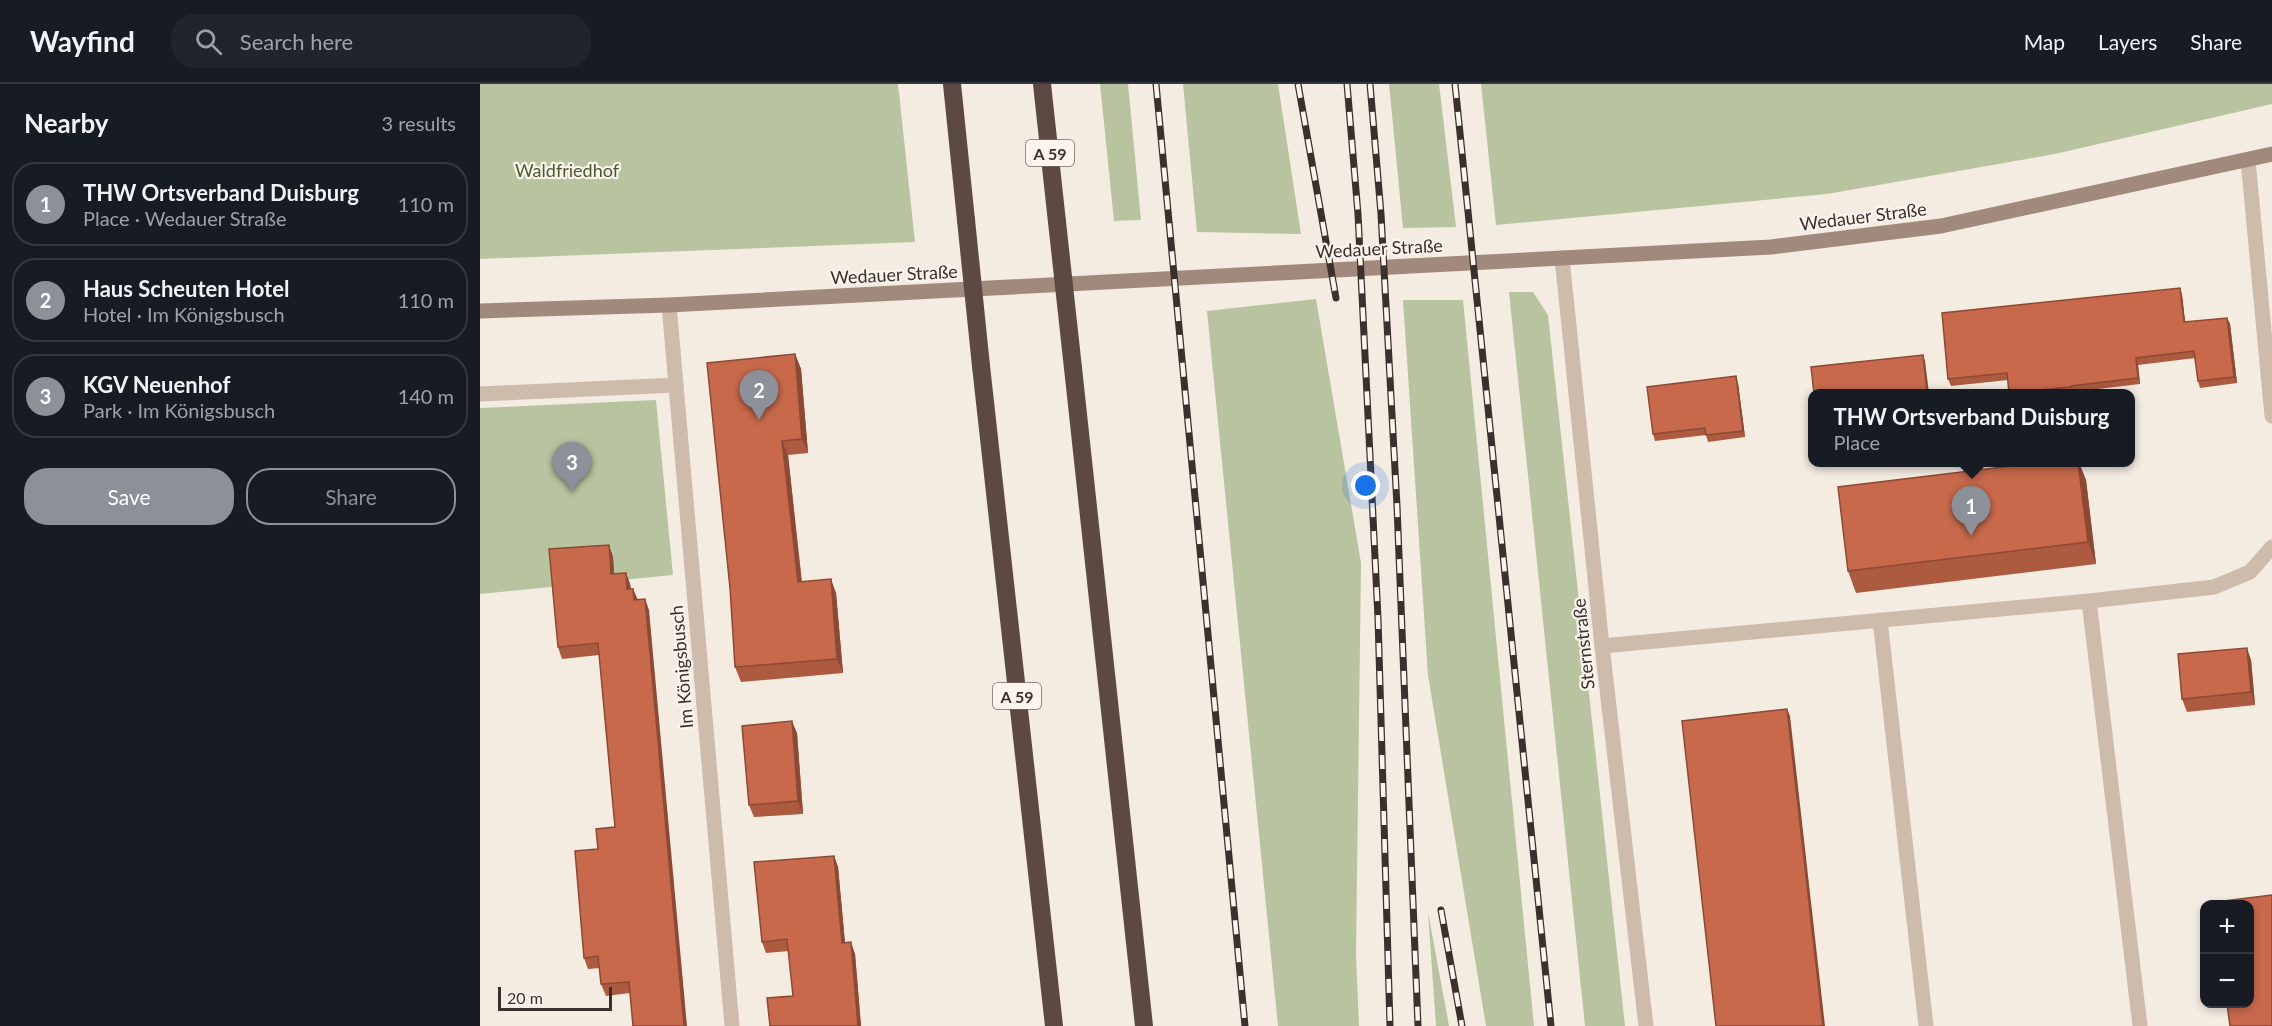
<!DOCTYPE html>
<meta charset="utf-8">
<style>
body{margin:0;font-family:Lato,sans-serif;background:#20242c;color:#f1f3f6}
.controls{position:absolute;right:18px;bottom:18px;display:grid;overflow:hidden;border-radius:12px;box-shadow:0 3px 9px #0003}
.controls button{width:54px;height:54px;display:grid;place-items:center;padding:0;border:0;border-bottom:2px solid #363941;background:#171b24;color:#f1f3f6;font:30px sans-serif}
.scale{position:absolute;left:18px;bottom:15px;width:114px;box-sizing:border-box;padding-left:6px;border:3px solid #3b302b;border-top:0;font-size:16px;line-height:21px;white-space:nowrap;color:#3b302b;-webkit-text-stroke:4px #fbf5ee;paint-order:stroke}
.you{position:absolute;left:886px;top:402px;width:21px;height:21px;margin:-15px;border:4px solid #fff;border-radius:50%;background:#1a73e8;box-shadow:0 0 0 9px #1a73e833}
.badge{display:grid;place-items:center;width:39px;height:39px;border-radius:50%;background:#8c9099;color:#fff;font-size:20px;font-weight:700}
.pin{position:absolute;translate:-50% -50px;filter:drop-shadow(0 2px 3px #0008)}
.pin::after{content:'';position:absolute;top:32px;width:21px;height:18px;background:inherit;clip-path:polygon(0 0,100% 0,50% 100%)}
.popup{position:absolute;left:1328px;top:305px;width:327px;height:78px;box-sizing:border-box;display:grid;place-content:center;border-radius:12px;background:#171b24;filter:drop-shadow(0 2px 4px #0005);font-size:20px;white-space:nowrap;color:#9ea1a6}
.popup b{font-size:22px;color:#f1f3f6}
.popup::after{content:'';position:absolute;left:50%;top:100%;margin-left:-12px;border:12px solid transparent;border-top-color:#171b24}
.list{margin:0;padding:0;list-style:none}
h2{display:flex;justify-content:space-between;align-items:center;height:78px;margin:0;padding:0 24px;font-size:26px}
h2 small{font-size:20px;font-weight:400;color:#9ea1a6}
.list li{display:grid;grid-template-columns:39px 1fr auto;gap:18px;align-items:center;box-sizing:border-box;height:84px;margin:0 12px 12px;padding:0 12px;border:2px solid #363941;border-radius:24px}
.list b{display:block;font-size:22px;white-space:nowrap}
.list p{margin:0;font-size:20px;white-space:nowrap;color:#9ea1a6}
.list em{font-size:20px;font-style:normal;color:#9ea1a6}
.actions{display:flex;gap:12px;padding:18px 24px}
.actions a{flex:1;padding:14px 0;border:2px solid #8c9099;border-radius:24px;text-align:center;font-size:21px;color:#8c9099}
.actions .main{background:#8c9099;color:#fff}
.icon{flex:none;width:33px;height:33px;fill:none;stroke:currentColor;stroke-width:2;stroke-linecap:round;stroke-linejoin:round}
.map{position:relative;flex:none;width:1792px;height:942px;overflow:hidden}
header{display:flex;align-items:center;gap:36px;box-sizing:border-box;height:84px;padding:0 30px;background:#171b24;border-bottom:2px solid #363941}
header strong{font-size:28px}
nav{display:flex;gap:33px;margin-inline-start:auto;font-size:21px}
.search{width:420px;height:54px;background:#20242c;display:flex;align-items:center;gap:15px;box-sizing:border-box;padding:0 21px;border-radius:24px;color:#9ea1a6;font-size:22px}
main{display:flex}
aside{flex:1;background:#171b24}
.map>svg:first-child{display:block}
</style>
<header>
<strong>Wayfind</strong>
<div class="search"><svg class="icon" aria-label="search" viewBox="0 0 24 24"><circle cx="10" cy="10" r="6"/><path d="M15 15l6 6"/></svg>Search here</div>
<nav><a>Map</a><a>Layers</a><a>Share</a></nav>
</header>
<main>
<aside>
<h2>Nearby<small>3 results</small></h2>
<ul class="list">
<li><span class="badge">1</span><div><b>THW Ortsverband Duisburg</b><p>Place · Wedauer Straße</p></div><em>110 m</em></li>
<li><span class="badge">2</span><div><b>Haus Scheuten Hotel</b><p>Hotel · Im Königsbusch</p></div><em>110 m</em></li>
<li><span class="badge">3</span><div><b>KGV Neuenhof</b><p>Park · Im Königsbusch</p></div><em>140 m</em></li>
</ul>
<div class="actions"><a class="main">Save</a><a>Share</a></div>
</aside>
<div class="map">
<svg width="1792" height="942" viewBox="0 0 1792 942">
<rect width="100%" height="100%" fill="#f4ebe1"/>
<path fill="#b8c4a0" d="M0,0h418l17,158 -435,17z
M620,0h28l13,136 -27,1z
M703,0h95l23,150 -104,-2z
M909,0h50l17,143 -53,1z
M1001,0h791v20l-217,50 -228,40 -331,31z
M1029,208h24l15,23 77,711h-40z
M836,215l45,264 -5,392 3,71h-81l-71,-715z
M923,216h60l71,726h-48l-58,-351z
M176,316l17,175 -193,19v-186z
M948,828l21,114h-13z"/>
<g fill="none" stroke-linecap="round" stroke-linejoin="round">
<path stroke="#cdbbac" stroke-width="15" d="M1768,76l24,256
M0,310l196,-9
M1609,517l125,-14 36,-15 22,-25
M1400,536l46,406
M1122,562l487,-45 51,425"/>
<path stroke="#cdbbac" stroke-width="15" d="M1082,174l40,388 44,380
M189,221l63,721"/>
<path stroke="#a18a7d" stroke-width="15" d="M0,227l189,-6 1102,-58 170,-21 331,-72"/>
<path stroke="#5c4a42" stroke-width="18" d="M472,0l14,136
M562,0l15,138
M501,282l73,660
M593,284l71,658"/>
<g stroke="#3b302b" stroke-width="7">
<path id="rail" d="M676,0l89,942
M818,0l38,214
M867,0l11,130 20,404 12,408
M890,0l11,130 16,292 21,520
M975,0l96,942
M961,826l21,116"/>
</g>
<use href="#rail" stroke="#fbf5ee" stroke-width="4.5" stroke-dasharray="14" stroke-linecap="butt"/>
<path stroke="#5c4a42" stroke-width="18" d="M486,136l15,146
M577,138l16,146"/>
</g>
<path fill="#ac5a40" d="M1700,204l2,7 3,27 42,-4 3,6 7,59 -37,5 -2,-7 -3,-23 -57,7 2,19 -67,8v1h-64l-1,-13 -57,6 -3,-7z
M315,270l6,15 7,84 -20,2 14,127 34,11 7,80 -102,9 -6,-15z
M1258,299l7,54 -37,5 -2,-7 -51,6 -2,-7z
M1606,396l10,84 -240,29 -8,-22z
M129,461l4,12 1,17 12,-1 4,11 1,5h2l4,11 12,10 -19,383 -24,3 -5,-12 -1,-16 -12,1 -4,-11 14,-109 17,-22 -16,-172 -37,4 -4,-12z
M1771,576l4,45 -68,7 -5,-13z
M317,649l6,81 -49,3 -5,-12z
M354,772l4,11 7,76 10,11 6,72h-91l23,-30 -4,-45 -23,2 -4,-11z"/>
<path fill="#8c4a34" d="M1700,204l2,7 4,34 -2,-7z
M1747,234l3,6 7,59 -3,-6z
M315,270l6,15 7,84 -6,-14z
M1443,271l2,6 4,32h-2z
M1656,274l2,7 2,19 -2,-6z
M1256,292l2,7 7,54 -2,-6z
M302,357l6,14 15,141 -5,-14z
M1598,378h1l7,18 10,84 -8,-22z
M129,461l4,12 2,28 -4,-11z
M146,489l4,11 2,17 -5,-12z
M351,495l5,14 7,80 -6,-14z
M153,505l5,11h-4z
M165,515l4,11 38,416h-3z
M1767,564l4,12 4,45 -4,-13z
M1307,625l3,7 35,310h-2z
M312,637l5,12 6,81 -5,-13z
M354,772l4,11 8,87 -4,-11z
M371,858l4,12 6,72h-3z"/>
<path fill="#c8694b" stroke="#8c4a34" stroke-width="1.5" d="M1700,204l4,34 43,-4 7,59 -36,4 -4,-30 -58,7 2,20 -67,8v1l-62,6 -2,-20 -59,6 -6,-66z
M315,270l7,85 -20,2 16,141 33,-3 6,80 -102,8 -5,-79 -23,-225z
M1443,271l4,38h-113l-3,-26z
M1256,292l7,55 -37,4 -1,-7 -52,6 -6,-47z
M1564,378h34l10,80 -240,29 -10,-84z
M129,461l2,29 15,-1 1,16h6l1,11 11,-1 39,427h-51l-4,-44 -28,2 -3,-28 -14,2 -9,-107 23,-2 -2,-20 19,-2 -17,-184 -40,4 -9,-98z
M1767,564l4,44 -69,7 -4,-45z
M1307,625l36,317h-107l-34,-305z
M312,637l6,80 -49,4 -7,-79z
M354,772l8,87 9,-1 7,84h-88l-3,-28 26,-2 -6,-57 -25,3 -8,-80z
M1792,811v131h-42l-3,-22h23v-100h-34v-2z"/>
<g text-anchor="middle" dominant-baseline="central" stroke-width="4.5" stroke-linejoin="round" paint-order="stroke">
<g fill="#fbf5ee" stroke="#756b66" stroke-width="1.5">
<rect x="546" y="56" width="48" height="26" rx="4.5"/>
<rect x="513" y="599" width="48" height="26" rx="4.5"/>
</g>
<g font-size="16" font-weight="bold" fill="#3b302b">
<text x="570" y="69">A 59</text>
<text x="537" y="612">A 59</text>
</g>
<g font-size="18" fill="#4a5a2e" stroke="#fbf5ee">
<text x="87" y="86">Waldfriedhof</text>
</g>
<g font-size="18" fill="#3b302b" stroke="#fbf5ee">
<text transform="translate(1383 132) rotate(-7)">Wedauer Straße</text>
<text transform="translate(899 164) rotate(-3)">Wedauer Straße</text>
<text transform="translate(414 190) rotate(-3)">Wedauer Straße</text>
<text transform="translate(1103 560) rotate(-96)">Sternstraße</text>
<text transform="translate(201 583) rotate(-95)">Im Königsbusch</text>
</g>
</g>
</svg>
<div class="controls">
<button>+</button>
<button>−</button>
</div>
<div class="scale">20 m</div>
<div class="you"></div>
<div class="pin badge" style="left:1491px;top:452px">1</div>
<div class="popup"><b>THW Ortsverband Duisburg</b>Place</div>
<div class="pin badge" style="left:279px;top:336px">2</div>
<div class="pin badge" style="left:92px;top:408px">3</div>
</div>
</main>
